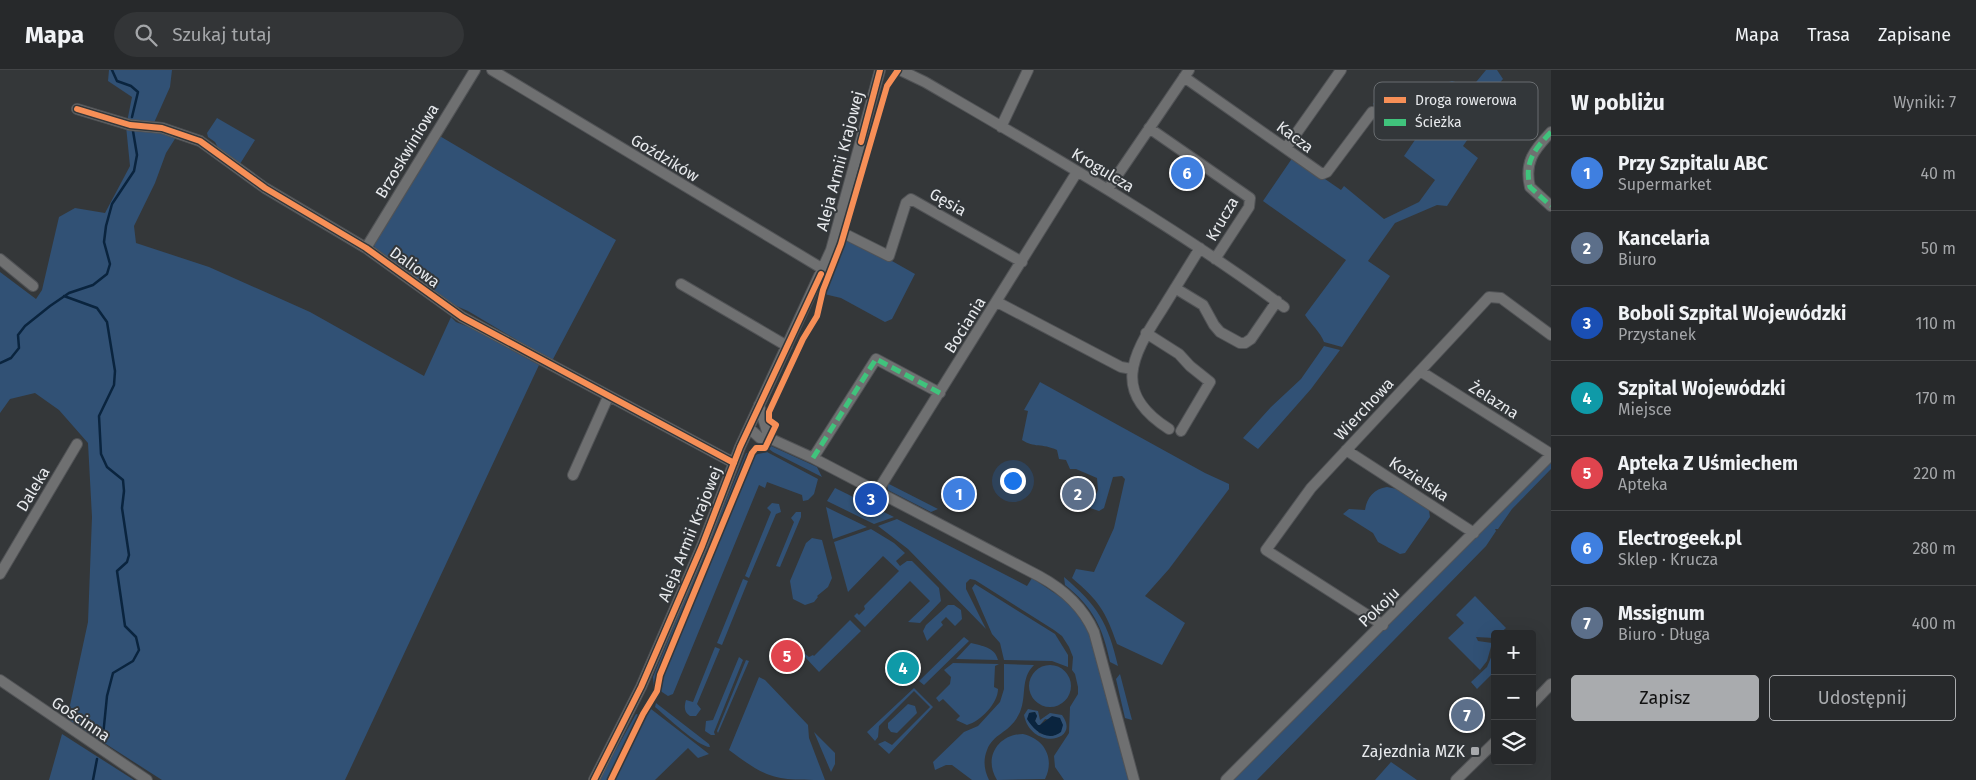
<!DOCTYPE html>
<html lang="pl">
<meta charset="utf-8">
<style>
body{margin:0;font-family:"Fira Sans",sans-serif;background:#333537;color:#f1f3f6}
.controls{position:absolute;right:15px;bottom:15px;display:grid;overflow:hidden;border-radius:5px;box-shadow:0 5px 20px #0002}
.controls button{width:45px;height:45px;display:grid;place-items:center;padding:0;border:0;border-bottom:1px solid #434547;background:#27292b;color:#f1f3f6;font:25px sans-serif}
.you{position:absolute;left:1012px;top:410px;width:18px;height:18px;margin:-12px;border:4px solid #fff;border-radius:50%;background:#1a73e8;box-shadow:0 0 0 8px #1a73e833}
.badge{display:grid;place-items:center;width:32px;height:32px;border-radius:50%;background:#a9abae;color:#fff;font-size:16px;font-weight:700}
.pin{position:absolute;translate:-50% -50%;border:2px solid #fff;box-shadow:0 1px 5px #0006}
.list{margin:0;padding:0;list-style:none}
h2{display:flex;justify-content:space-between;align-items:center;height:65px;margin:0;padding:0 20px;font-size:21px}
h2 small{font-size:16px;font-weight:400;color:#a4a6a9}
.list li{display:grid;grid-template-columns:32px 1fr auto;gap:15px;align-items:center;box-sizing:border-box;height:75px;padding:0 20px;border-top:1px solid #434547}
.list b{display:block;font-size:19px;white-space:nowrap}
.list p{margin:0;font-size:16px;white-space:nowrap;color:#a4a6a9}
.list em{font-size:16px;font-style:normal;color:#a4a6a9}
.actions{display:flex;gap:10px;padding:15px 20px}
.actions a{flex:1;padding:11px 0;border:1px solid #a9abae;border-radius:5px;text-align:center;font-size:18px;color:#a9abae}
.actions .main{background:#a9abae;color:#111}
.icon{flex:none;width:28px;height:28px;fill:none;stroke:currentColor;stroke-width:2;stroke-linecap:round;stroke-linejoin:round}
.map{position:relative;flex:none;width:1551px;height:710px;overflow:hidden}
header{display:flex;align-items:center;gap:30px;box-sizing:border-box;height:70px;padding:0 25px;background:#27292b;border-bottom:1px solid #434547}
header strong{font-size:24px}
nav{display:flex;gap:28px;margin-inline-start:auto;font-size:18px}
.search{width:350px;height:45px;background:#333537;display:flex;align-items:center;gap:12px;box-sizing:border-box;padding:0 18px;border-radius:28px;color:#a4a6a9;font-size:19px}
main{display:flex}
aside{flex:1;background:#27292b}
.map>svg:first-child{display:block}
</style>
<header>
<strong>Mapa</strong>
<div class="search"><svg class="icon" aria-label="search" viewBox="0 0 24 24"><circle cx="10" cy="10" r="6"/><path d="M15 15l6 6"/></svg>Szukaj tutaj</div>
<nav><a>Mapa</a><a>Trasa</a><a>Zapisane</a></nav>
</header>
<main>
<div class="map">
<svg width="1551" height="710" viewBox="0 0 1551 710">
<rect width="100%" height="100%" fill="#343739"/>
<path fill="#315175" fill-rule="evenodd" d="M109,0h63l-2,17 -17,38 -26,-3 5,-25 -24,-16z
M1486,0h11l6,9 -24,27 7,7 -23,33 15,12 -31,48 -10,-1 -42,18 -27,38 22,15 -48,71 -18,-5c-3,-9 -13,-18 -19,-27l41,-55 -83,-59 30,-44 48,33 3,-4 40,33 35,-17 16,-22 -31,-24 13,-19 -44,-33 17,-21 22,11 40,-13 20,6z
M217,48l38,22 -17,27 -16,-12 -7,-13 -7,-5 -1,-4z
M126,56l52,8 -12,19 -11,30 -21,43 2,17 73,24 101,45 114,64 27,-59 5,5 13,5 70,38 -194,415h-183l-95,-61 21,-97 4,-105 -4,-74 -29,-33 -24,-17 -25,6 -10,14v-141l36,27 6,-9 17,-73 16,-9 30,5 25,-47z
M438,65l178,105 -64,121 -84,-50 -14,-6 -79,-55 -1,-5z
M846,165l69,39 -23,45 -7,3 -44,-24 -17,-4z
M1324,276l16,4 -29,39 -53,60 -15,-11 28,-31 30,-28z
M1040,312l165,91 24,11v5l-60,80 -24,27 40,27 -23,42 -45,-21c-12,-34 -18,-43 -45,-66l4,-9 18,3 20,-44 11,-49 -3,-3 -9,1 -9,31 -5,3 -9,-3 8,-18 -1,-12 -21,-9h-6l-4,-9 -7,-1 -2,-9c-15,-7 -23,-2 -35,-10l6,-29 -4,-1z
M771,376l46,21 5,10 -49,-25 -4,-3z
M767,382l51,27 -4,15 -6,6 -5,1 -1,-6 -35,-13 -2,6 -6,-3 -86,209 -5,2 -9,-6 3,-12 92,-223z
M746,383l4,1 -93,222 -3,13 -1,-12z
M1551,390v9l-39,40 -14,20h-3l1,2 -10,15 -229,234h-25z
M887,413l51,26 -7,3 -43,-22z
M1387,417l10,2 32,21 1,7 -25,36 -5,1 -22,-12 -5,-9 -30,-19 6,-5 16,1c2,-13 9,-21 22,-23z
M835,418l59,29 -20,7 -47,-23z
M772,433l7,1 2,8 -5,2 -27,64 -4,-2 26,-64 -4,-4z
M826,437l41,20 -34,12z
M796,442h5v5l-21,50 -4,-1 18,-44 -3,-4z
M897,449l130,67 5,-8 33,22 15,16 9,16 40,148h-65l-9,-13 -1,-11 15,-23 1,-26 8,-13v-7l-3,-13 -3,-4 1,-13 -4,-10 -7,-11 -8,-6 -79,-50 -5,-1 -4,4v6l20,40 -78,-80 -30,-23z
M871,459l23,14 11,10 -9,8 4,5 7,-5h5l27,27 2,13 -21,22 -12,-1 22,-21 -20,-20 -45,46 -11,-11 3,-3 2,2 6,-6 -1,-3 35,-35 -16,-15 -35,36 -14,-50z
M812,468l10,2 10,38 -4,9 -11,9 1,1 -4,5 -9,3 -12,-6 -3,-18 16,-38z
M1064,507c34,29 44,46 54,89l-8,-4c-7,-34 -17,-55 -45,-77z
M743,509l5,2 -26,64 -5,-2z
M975,514l80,50 13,21v12l-16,-6 -48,-1 -4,-17 -8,-9 -20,-46z
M1475,526l31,32 -7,6h-4l-1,4 -18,-1 2,4 14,2 -5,18 -7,9 -32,-32 16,-15 -8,-8z
M948,535h6l7,5 1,9 -7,7 -9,-9 -5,5 2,3 -16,16 -4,-10 3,-6z
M850,550l11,11 -42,41 -29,-31 19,16 4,-2 1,1z
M964,567l5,4 -45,44 -5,-4z
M971,573c11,3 24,4 27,17l-42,-1z
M715,577l5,2 -23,55 4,5 -5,7h-6c-6,-4 -6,-9 -4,-16l7,2z
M1495,578v23l-18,18 -6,-7 16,-15z
M739,587l4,3 -29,72 1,3h-4l-6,-4 1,-10 7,-1z
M746,590l3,1 -31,72 -1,-2z
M953,593l46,1 -4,2 -1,21 4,2c0,14 -17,32 -31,36l-11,-5 4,-4 -17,-17 -4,3 -3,-4 14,-14 1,-7 -7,-7z
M1004,594l30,1c-14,14 -7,30 -14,47 -10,22 -26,20 -33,38 -4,10 -3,20 2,30h-17l-20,-15h-6l-11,5 -2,-8 31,-30 14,-6 22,-24 4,-13z
M1029 616a21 21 0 1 1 42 0a21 21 0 1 1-42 0Z
M1120,604l12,46 -7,-2 -9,-39z
M759,607l6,3 43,45 1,13 16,42c-50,0 -56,0 -96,-30z
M914,618l19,19 -44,47 -11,-10 7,-3 7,4 38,-38 -16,-16 -35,35 -1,11 -3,4 -8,-9z
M656,633l53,41 1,3c-12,0 -45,-32 -55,-40z
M908,634l7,2 2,7 -20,20 -6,-1 -3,-4v-5z
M651,639l58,45 -11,4 -10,-10 -33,32h-42l33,-68z
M1028,639l10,2 2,9 10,-7 12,2c20,27 -31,36 -38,0zM1035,642l2,4 -2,5 2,4h3l5,-6 17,3 -9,14 -14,-3 -10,-20z
M636,644l3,1 -30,65h-10z
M814,662l21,21v11l-4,8z
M62,664l72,46h-85z
M1023,664c22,5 32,25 22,45l-48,1c-14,-22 1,-46 26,-46z
M1391,692l26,18h-42z"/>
<path fill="#0a243e" d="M1035,642l2,4 -2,5 3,4h2l12,-9 8,2 3,7 -2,7c-13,10 -27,-1 -34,-13l2,-6z"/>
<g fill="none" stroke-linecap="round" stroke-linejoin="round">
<path stroke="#0a243e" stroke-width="2.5" d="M112,0l5,11 14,5 7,6 -6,25
M64,226l33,12 10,14 8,49 -1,14 -15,31 2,38 6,13 16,13 1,11 -2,17 7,47 -2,7 -10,9 8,55 11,11 3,13 -6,11 -20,12 -6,23 -4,40
M0,293l11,-5 8,-10 -1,-13 7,-9 25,-20 19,-13 24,-8 14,-11 3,-10 -6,-22 2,-16 6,-22 22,-33 3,-16 -4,-24
M93,710l4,-21"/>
<g stroke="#515356" stroke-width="12">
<path id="minor" d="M492,0l331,199
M900,0l25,12c122,71 245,141 359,225
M1184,7l138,97 5,-2 45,-60
M77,39l53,16 32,3 38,13 65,47 101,60 96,69 272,146
M1001,57l27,-57
M1149,58l101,70 -1,9 -34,52
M1551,62c-17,18 -27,30 -21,55l21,19
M1286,78l55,-78
M1108,119l81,-119
M837,160l52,26 17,-53 5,-4 111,63
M366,178l109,-178
M0,189l33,27
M681,214l106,62
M1175,218l28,17 11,20 6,7 20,11h5l6,-4 26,-38
M997,232l124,65 11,2
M1146,263l33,21 11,12 20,16 -29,49
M1420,301l131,83
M759,335l10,33
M749,358l11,10h9l44,20 226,118c24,13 44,31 55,56l40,148
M1169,359c-57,-36 -38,-72 -8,-118 13,-21 26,-42 39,-63
M1346,380l128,83
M813,388l63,-99 64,34
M573,405l35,-78
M877,422l200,-320
M0,504l77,-130
M1383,555l-117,-75 45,-62 178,-191 12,1 50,37
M0,610l147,100
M1532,634l19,-20
M594,710l47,-93 61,-141 38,-99 91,-197 49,-180
M1226,710l325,-325
M1456,710l39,-38"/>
</g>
<use href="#minor" stroke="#6f7071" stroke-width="10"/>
<path stroke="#40c37c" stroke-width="5" stroke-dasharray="10 5" stroke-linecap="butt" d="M1551,62c-17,18 -27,30 -21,55l21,19
M813,388l63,-99 64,34"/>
<g stroke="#33373a" stroke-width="9">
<path id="cycleway" d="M77,39l53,16 32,3 38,13 65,47 101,60 96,69 272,146
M861,72l19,-72
M594,710l47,-93 61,-141 38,-99 81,-173
M611,710l32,-66 14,-23 3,-16 92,-222 4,-5h9l11,-23 -7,-5v-8l34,-73 14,-23 6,-26 18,-46 46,-158 11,-16"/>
</g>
<use href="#cycleway" stroke="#f78f57" stroke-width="6"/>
</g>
<rect fill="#a9abae" stroke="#33373a" stroke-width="2" x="1470" y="676" width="10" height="10" rx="2.5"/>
<g text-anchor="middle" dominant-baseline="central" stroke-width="4" stroke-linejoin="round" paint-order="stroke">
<g font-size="16" fill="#e8eaed" stroke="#33373a">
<text transform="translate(1295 67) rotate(37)">Kacza</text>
<text transform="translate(407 81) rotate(-59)">Brzoskwiniowa</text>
<text transform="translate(665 88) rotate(31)">Goździków</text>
<text transform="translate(840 91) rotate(-75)">Aleja Armii Krajowej</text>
<text transform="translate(1103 100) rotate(31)">Krogulcza</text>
<text transform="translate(948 132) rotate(30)">Gęsia</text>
<text transform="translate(1222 149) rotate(-60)">Krucza</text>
<text transform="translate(415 197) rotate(36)">Daliowa</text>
<text transform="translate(965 255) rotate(-58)">Bociania</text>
<text transform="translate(1494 330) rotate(32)">Żelazna</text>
<text transform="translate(1364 339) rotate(-47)">Wierchowa</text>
<text transform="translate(1419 409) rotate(33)">Kozielska</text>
<text transform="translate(33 419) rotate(-59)">Daleka</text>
<text transform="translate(690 464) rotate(-68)">Aleja Armii Krajowej</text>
<text transform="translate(1379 537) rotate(-44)">Pokoju</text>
<text transform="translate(81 649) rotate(34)">Gościnna</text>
</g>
<g font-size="16" fill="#e8eaed" stroke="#33373a" text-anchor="end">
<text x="1465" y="681">Zajezdnia MZK</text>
</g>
</g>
<rect x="1374" y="12" width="164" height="58" rx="8" fill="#33373a" stroke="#696d70" stroke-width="1"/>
<rect x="1384" y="27" width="22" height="6" fill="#f78f57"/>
<rect x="1384" y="49" width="22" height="7" fill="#40c37c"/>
<g font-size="14" fill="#e8eaed">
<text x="1415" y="35">Droga rowerowa</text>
<text x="1415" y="57">Ścieżka</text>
</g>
</svg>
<div class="controls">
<button>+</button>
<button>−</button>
<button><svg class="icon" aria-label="layers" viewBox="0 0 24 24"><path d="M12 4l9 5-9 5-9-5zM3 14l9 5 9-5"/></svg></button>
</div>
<div class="you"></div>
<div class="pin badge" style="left:959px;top:424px;background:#3f7fe0">1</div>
<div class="pin badge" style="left:1078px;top:424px;background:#5c6f8a">2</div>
<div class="pin badge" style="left:871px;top:429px;background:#1a4fb4">3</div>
<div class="pin badge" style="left:903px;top:598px;background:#0f9aa8">4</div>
<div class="pin badge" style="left:787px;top:586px;background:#e0444e">5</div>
<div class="pin badge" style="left:1187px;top:103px;background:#3f7fe0">6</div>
<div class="pin badge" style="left:1467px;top:645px;background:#5c6f8a">7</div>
</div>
<aside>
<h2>W pobliżu<small>Wyniki: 7</small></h2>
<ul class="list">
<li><span class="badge" style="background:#3f7fe0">1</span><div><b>Przy Szpitalu ABC</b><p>Supermarket</p></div><em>40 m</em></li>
<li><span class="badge" style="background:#5c6f8a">2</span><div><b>Kancelaria</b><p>Biuro</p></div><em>50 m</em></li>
<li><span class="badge" style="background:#1a4fb4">3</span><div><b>Boboli Szpital Wojewódzki</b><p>Przystanek</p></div><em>110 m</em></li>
<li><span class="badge" style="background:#0f9aa8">4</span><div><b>Szpital Wojewódzki</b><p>Miejsce</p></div><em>170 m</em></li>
<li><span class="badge" style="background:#e0444e">5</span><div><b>Apteka Z Uśmiechem</b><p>Apteka</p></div><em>220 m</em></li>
<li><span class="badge" style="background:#3f7fe0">6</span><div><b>Electrogeek.pl</b><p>Sklep · Krucza</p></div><em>280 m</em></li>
<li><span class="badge" style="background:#5c6f8a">7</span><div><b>Mssignum</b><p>Biuro · Długa</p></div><em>400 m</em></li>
</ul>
<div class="actions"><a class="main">Zapisz</a><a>Udostępnij</a></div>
</aside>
</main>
